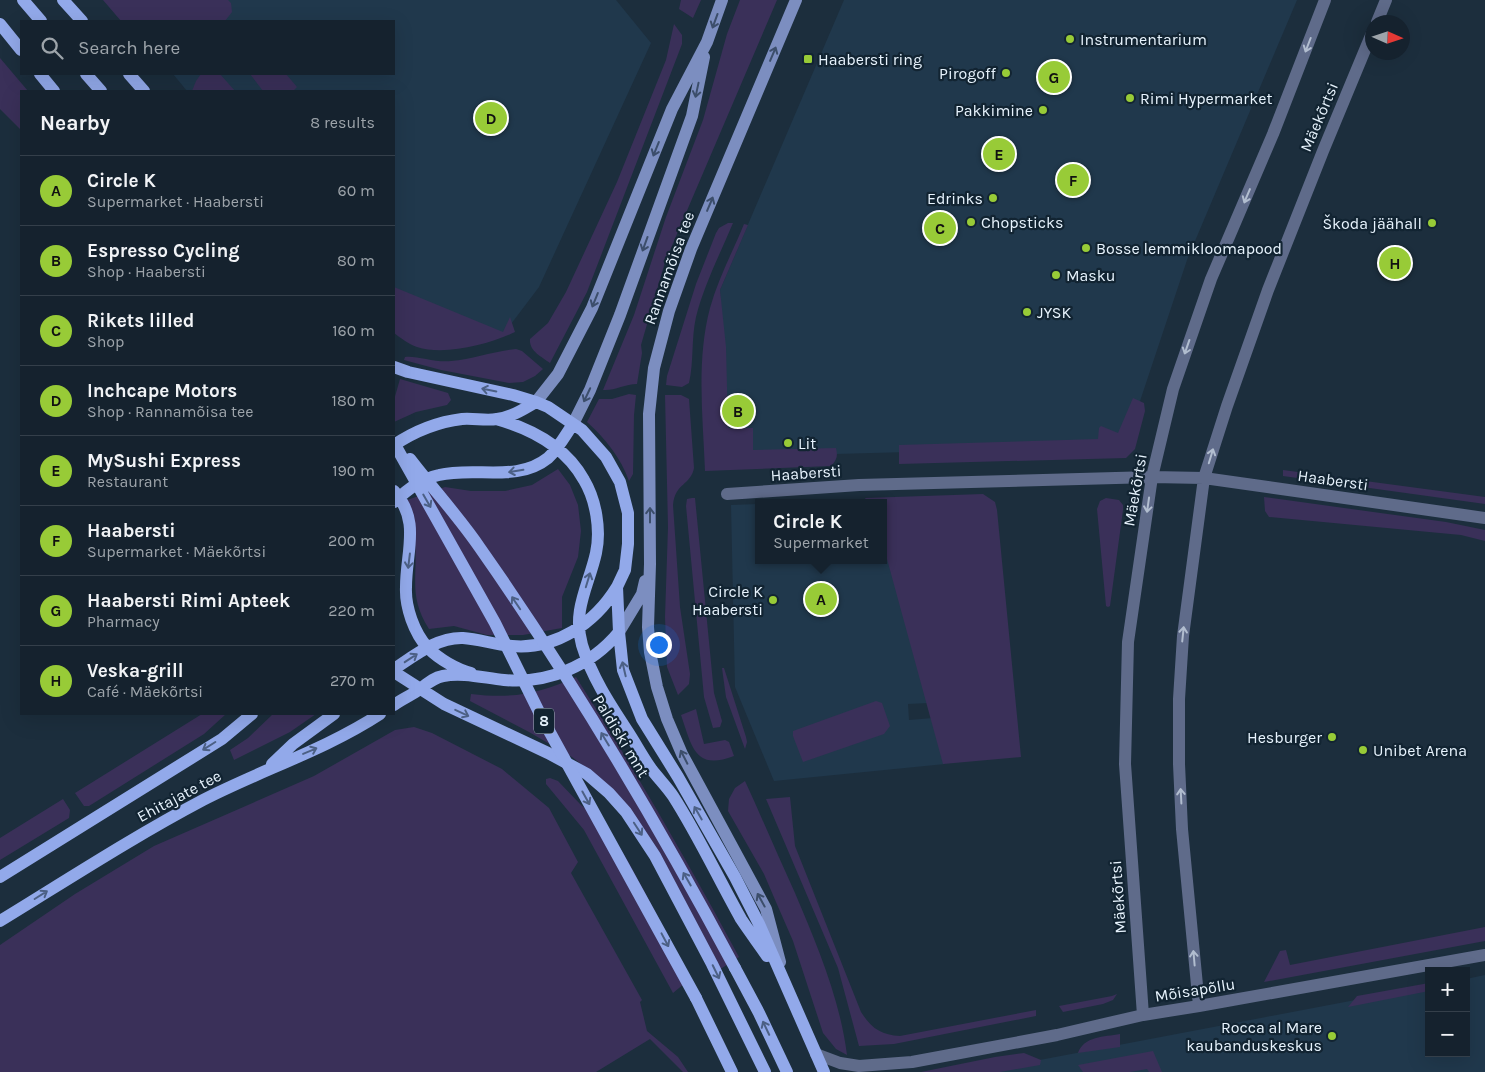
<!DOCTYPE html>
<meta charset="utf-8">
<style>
body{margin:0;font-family:Karla,sans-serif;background:#222f3a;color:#f1f3f6}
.controls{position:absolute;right:15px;bottom:15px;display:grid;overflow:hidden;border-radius:0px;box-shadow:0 5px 20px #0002}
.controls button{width:45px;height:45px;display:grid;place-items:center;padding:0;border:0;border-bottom:1px solid #343f4a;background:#15222e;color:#f1f3f6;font:25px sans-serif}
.compass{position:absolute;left:1365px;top:15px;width:45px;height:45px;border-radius:50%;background:#15222e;box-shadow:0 5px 20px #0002;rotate:93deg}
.you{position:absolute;left:658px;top:644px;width:18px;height:18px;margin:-12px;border:4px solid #fff;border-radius:50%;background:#1a73e8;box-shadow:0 0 0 8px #1a73e833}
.badge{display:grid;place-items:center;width:32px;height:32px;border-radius:50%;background:#98cb37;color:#111;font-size:16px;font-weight:700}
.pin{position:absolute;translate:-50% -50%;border:2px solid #fff;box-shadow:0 1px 5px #0006}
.popup{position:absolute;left:755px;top:499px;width:132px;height:65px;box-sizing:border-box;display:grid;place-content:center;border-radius:0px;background:#15222e;filter:drop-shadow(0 1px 4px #0005);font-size:16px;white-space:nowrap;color:#9da4aa}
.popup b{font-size:19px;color:#f1f3f6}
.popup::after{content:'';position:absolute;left:50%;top:100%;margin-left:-10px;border:10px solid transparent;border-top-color:#15222e}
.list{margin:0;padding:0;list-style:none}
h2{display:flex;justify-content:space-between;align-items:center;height:65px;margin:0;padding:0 20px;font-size:21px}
h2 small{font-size:16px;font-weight:400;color:#9da4aa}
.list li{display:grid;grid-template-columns:32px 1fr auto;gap:15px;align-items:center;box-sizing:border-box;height:70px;padding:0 20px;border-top:1px solid #343f4a}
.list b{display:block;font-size:19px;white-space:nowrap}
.list p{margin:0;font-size:16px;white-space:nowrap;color:#9da4aa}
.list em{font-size:16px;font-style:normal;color:#9da4aa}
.icon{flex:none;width:28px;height:28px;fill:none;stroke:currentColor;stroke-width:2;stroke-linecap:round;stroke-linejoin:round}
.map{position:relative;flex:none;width:1485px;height:1072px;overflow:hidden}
.search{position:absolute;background:#15222e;box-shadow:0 5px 20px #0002;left:20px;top:20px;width:375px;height:55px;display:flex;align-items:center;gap:12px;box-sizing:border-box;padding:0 18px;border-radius:0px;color:#9da4aa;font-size:19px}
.panel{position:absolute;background:#15222e;box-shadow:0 5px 20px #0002;left:20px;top:90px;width:375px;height:625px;border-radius:0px}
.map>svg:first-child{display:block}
</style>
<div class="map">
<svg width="1485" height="1072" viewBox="0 0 1485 1072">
<rect width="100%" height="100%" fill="#1c2e3d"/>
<path fill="#20384c" d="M115,0h501l35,43 -112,244 -37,49 -108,-19v-226h-207l-14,-17h221v-53h-262z
M844,0h453l-110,260 -62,186 -396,11 -9,-167z
M758,504v56h126v-21l44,164 -20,1 1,16 24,-2 12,46 -171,17 -39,-94 -4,-182z
M1485,975v97h-508l452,-86v67h37v-74z"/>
<path fill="#3a3059" d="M103,0h125l3,3 1,9 -7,9h-104z
M681,0h20l-8,18 -14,-9z
M740,0h37l-112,262 -24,83 1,8 -5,31c-12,0 -23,7 -34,6l31,-75 32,-98 37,-97 24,-86z
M674,24l8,11v9l-95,248 -37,71c-9,-7 -21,-12 -20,-24l18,-16 18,-31 51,-110 49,-122z
M0,58l28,33h-7v39l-21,-21z
M201,74h19l15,17h-43l4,-10z
M250,74h36l11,13 -4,4h-30z
M728,223h5c-13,31 -29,62 -37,94 -5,22 -2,44 -7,66l-7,4 -16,-2 1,-9 29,-92 20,-51 3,-5z
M744,224l4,1 -28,65 6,57 2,81h25v22l83,-2c2,8 1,12 -5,18l-126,5c-2,-54 -9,-110 5,-163 8,-29 23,-57 34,-84z
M394,287l109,45 7,-15 5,15c-25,12 -70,24 -98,15 -9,-3 -16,-9 -23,-14z
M516,349l6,2 21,18 -8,7 -12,6 -14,1 -68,-13 -37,-10 1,-3c10,-2 31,6 46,4 22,-2 43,-10 65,-12z
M400,379l48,14 3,7 -4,5 -31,7 -22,10v-22z
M629,394l7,1 -2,20 -1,59 -4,7c-8,-23 -24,-43 -42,-59l12,-23h13z
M665,395h16l8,4 5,69c-3,17 -19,15 -21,37l7,102 10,67 -1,10 -11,11 -11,-28 -2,-50 3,-90z
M1133,398l11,5 1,8 -10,38 -9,9 -227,6v-19l199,-6 1,-11 2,-2 17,7z
M558,469l12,16 8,20 3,26 -3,26 -16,40v31l-39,7h-36l-33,-9 -25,3c-21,-33 -11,-52 -14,-87 -1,-14 -5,-29 -8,-42l38,-13 26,4h34l27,-6z
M1283,470l202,27v7l-202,-28z
M983,494l12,8 2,8 24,247 -78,7 -59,-216v-45h-16l-3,-5z
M1264,497l182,25 39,8v11l-24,-6 -192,-18 -4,-6z
M692,498h3l19,195 8,28 -2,6 -7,1 -9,-31 -18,-191 1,-7z
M1106,498l13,2 4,5v5l-13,96 -2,1 -2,-1 -9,-97 3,-8z
M722,668h2l22,69 1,5 -2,7 -19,-52z
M576,677c58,91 112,185 163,280l-20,13 -55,-106 -74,-93 -18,-14 -43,-25 -59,-31 1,-7c41,5 68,0 105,-17z
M876,701l6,2 8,23 -6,8 -81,28 -10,-26v-5z
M696,709l8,35 21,-4 4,2 5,14c-39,15 -42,-9 -53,-41z
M202,714h24l-22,20 -115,72h-5l-9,-13z
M273,714h43l-26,18 -56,28 -4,-10 18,-12z
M414,727l18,6 70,36 47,39 29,54 -7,11 71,127 -2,2 7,29 31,26 10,15h-5l-33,-33 -54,33h-596v-127l75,-51 79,-48 160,-70 81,-46z
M550,778l8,3 23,24 17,14 16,19 15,25 62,115 -18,15 -89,-163 -38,-46v-5z
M745,781c17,37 33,75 50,112 22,52 45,106 52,162l-11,-6 -13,-16 -30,-92 -17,-39 -12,-28 -36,-63 1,-12 6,-11z
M790,797l5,49 66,166c10,16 20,23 39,24l136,-26v6l-142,28 -35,2 -21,-78 -72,-169z
M63,799l7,11 -1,8 -69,42v-22z
M1485,927v14l-221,41 16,-31 6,-1 4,15z
M1429,983v8l-81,16 9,-11z
M1117,994l-4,6 -10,4 -40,8 -4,-6 53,-10z
M1120,1034v13l-42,6c6,-17 26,-16 42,-19z
M1153,1051l9,21h-13l-2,-3 -17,3h-47l-5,-7z
M1024,1053l17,7 -1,5 -40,7h-79l74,-15z"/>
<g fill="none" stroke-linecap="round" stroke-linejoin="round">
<path stroke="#5f6b8a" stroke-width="12" d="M1377,22l9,-22
M727,494l132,-9 293,-8 52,1 281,40
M1199,1006l-17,-177 -3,-65v-65l4,-63 21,-158 23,-72 41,-116 55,-139 49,-118
M1143,1015l-18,-251 3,-122 24,-165 21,-88 38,-110 62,-145 52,-134
M816,1054l24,9 19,3 53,-4 145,-27 86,-20 56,-9 286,-51"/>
<path stroke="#7c8ec0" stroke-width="12" d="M536,402l22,-28 34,-66 80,-199 35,-67 15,-42
M573,424l17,-34 30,-75 72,-199 12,-59
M619,632l23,-38 3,-13
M780,962l-14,-53 -84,-155 -15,-35 -10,-32 -7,-35 -2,-25 2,-63 -1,-150 5,-46 15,-57 22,-62 105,-249"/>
<path stroke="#92a9ea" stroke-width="12" d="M23,0l18,21
M63,0l19,21
M0,24l21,26
M40,74l14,17
M86,74l15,17
M129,74l15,17
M394,367l14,5 105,23 23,7 12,5 34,23 24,27 14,25 8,31v31l-3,26 -8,17 2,45 4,38 19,49 36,58 57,100 24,47 65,148
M496,419c36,10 69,27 88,61 12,20 17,50 12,73 -7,32 -24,57 -14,92 10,33 29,61 48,90 7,11 14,24 22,35 7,9 15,17 21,26 25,39 45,82 68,123 8,12 17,24 26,37
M394,445c21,-14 43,-23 68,-26 12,-1 24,2 35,0 15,-2 27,-10 39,-17
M394,491c27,30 12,60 12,96 -1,20 8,46 22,61 11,11 28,21 43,25
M394,502c14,-13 27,-23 45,-27 36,-9 78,8 109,-17 10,-9 17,-22 25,-34
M394,669c20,-13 43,-32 69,-31 16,1 33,7 49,8 44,4 83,-23 105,-59
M394,672l50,32 104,49 39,21 22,19 17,19 29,44 57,108 53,108
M394,705c8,-6 18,-10 26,-16 8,-6 13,-11 23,-13 20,-4 41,2 61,4 44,4 87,-14 115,-48
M272,764l21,-20 41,-30
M0,877l222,-138 30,-25
M0,921c67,-41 133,-84 203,-121 58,-30 122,-50 177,-86
M735,968l24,45 28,59
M696,998l36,74"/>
<path stroke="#92a9ea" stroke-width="12" d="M394,443l101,180 47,95 154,280
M410,459c23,30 49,58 70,89 94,134 178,276 255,420"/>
</g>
<defs><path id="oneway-shaft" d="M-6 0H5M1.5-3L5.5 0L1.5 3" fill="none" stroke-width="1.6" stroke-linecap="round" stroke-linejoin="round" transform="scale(1.25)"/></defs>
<g stroke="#3c4e6b">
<use href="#oneway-shaft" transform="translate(715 21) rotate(110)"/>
<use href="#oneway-shaft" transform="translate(773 54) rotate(-67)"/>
<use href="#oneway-shaft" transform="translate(697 90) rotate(102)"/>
<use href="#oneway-shaft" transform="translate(656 149) rotate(112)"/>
<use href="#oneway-shaft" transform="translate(710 204) rotate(-67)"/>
<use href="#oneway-shaft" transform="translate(645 244) rotate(110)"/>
<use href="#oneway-shaft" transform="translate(595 300) rotate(112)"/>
<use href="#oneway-shaft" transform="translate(587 395) rotate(115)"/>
<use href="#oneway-shaft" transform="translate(650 515) rotate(-90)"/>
<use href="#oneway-shaft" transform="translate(684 757) rotate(-117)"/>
<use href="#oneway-shaft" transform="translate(761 900) rotate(-119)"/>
</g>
<g stroke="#b1bdcf">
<use href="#oneway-shaft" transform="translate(1308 45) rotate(111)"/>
<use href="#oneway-shaft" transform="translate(1247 196) rotate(113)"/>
<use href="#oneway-shaft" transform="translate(1187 347) rotate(109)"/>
<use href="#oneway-shaft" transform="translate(1211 456) rotate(-73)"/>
<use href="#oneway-shaft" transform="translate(1148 505) rotate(98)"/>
<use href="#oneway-shaft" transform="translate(1183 634) rotate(-84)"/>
<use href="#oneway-shaft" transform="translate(1181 796) rotate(-93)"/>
<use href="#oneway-shaft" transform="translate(1194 958) rotate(-95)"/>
</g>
<g stroke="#4c6085">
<use href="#oneway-shaft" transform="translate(489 390) rotate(-169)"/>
<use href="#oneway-shaft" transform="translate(516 471) rotate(171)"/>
<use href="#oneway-shaft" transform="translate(427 501) rotate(60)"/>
<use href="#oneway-shaft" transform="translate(409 561) rotate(97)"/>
<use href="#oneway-shaft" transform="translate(588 580) rotate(-73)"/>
<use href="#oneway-shaft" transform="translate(516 603) rotate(-124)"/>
<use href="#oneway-shaft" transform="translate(411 658) rotate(-33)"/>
<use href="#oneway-shaft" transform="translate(624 669) rotate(-103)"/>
<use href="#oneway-shaft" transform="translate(462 713) rotate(25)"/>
<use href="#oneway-shaft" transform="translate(605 739) rotate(-121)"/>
<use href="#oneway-shaft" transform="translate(209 746) rotate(148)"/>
<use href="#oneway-shaft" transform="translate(310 751) rotate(-23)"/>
<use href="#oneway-shaft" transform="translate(586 798) rotate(61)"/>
<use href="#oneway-shaft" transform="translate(698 813) rotate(-120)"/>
<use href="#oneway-shaft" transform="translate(638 829) rotate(57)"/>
<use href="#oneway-shaft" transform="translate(687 879) rotate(-120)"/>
<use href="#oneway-shaft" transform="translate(41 895) rotate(-32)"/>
<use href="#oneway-shaft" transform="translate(665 940) rotate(62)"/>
<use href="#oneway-shaft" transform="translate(716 972) rotate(64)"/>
<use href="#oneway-shaft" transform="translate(766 1028) rotate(-115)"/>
</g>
<g fill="#98cb37" stroke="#122432" stroke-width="2">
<circle cx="1070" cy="39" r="5"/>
<rect x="803" y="54" width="10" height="10" rx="2.5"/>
<circle cx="1006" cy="73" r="5"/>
<circle cx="1130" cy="98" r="5"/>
<circle cx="1043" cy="110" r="5"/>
<circle cx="993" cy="198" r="5"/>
<circle cx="971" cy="222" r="5"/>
<circle cx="1432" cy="223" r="5"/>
<circle cx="1086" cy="248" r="5"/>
<circle cx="1056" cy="275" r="5"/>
<circle cx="1027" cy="312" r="5"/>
<circle cx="788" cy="443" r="5"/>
<circle cx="773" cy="600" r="5"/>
<circle cx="1332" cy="737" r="5"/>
<circle cx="1363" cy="750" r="5"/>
<circle cx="1332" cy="1036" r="5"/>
</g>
<g text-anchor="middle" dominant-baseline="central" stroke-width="4.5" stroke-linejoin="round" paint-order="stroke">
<rect fill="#122432" stroke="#a7b5c0" stroke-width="1" x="534" y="708.5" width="20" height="25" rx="4"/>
<g font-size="15" font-weight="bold" fill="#e7f3fd">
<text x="544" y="721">8</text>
</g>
<g font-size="16" fill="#e7f3fd" stroke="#122432" text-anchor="start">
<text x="1080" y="39">Instrumentarium</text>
<text x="818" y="59">Haabersti ring</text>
<text x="996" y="73" text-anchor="end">Pirogoff</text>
<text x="1140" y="98">Rimi Hypermarket</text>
<text x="1033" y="110" text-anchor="end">Pakkimine</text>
<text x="983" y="198" text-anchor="end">Edrinks</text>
<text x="981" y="222">Chopsticks</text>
<text x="1422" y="223" text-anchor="end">Škoda jäähall</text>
<text x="1096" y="248">Bosse lemmikloomapood</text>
<text x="1066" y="275">Masku</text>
<text x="1037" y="312">JYSK</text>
<text x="798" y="443">Lit</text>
<text x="763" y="591" text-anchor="end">Circle K<tspan x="763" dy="18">Haabersti</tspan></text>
<text x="1322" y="737" text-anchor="end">Hesburger</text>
<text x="1373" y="750">Unibet Arena</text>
<text x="1322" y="1027" text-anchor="end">Rocca al Mare<tspan x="1322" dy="18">kaubanduskeskus</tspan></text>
</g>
<g font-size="16" fill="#e7f3fd" stroke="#122432">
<text transform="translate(1319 117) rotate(-67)">Mäekõrtsi</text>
<text transform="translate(669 268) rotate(-70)">Rannamõisa tee</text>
<text transform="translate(806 473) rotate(-4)">Haabersti</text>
<text transform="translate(1333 480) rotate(8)">Haabersti</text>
<text transform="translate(1135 490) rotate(-80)">Mäekõrtsi</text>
<text transform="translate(621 736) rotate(59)">Paldiski mnt</text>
<text transform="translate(179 796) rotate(-28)">Ehitajate tee</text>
<text transform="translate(1118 897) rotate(-94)">Mäekõrtsi</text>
<text transform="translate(1195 990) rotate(-9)">Mõisapõllu</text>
</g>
</g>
</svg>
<div class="controls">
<button>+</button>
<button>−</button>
</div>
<svg class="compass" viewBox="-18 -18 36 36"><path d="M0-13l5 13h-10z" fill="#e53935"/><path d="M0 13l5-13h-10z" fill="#9da4aa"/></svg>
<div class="you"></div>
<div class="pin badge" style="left:821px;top:599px">A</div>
<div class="popup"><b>Circle K</b>Supermarket</div>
<div class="pin badge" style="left:738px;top:411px">B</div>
<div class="pin badge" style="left:940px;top:228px">C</div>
<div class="pin badge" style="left:491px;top:118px">D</div>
<div class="pin badge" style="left:999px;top:154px">E</div>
<div class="pin badge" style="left:1073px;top:180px">F</div>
<div class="pin badge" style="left:1054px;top:77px">G</div>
<div class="pin badge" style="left:1395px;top:263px">H</div>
<div class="search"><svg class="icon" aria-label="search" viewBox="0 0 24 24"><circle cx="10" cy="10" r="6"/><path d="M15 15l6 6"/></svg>Search here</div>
<section class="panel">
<h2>Nearby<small>8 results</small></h2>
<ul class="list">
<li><span class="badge">A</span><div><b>Circle K</b><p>Supermarket · Haabersti</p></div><em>60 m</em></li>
<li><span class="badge">B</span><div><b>Espresso Cycling</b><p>Shop · Haabersti</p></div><em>80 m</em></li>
<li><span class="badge">C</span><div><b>Rikets lilled</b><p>Shop</p></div><em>160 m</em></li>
<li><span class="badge">D</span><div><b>Inchcape Motors</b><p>Shop · Rannamõisa tee</p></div><em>180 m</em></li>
<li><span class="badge">E</span><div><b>MySushi Express</b><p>Restaurant</p></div><em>190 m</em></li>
<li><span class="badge">F</span><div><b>Haabersti</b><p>Supermarket · Mäekõrtsi</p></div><em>200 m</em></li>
<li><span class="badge">G</span><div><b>Haabersti Rimi Apteek</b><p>Pharmacy</p></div><em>220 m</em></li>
<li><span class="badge">H</span><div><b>Veska-grill</b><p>Café · Mäekõrtsi</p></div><em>270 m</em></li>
</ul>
</section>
</div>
